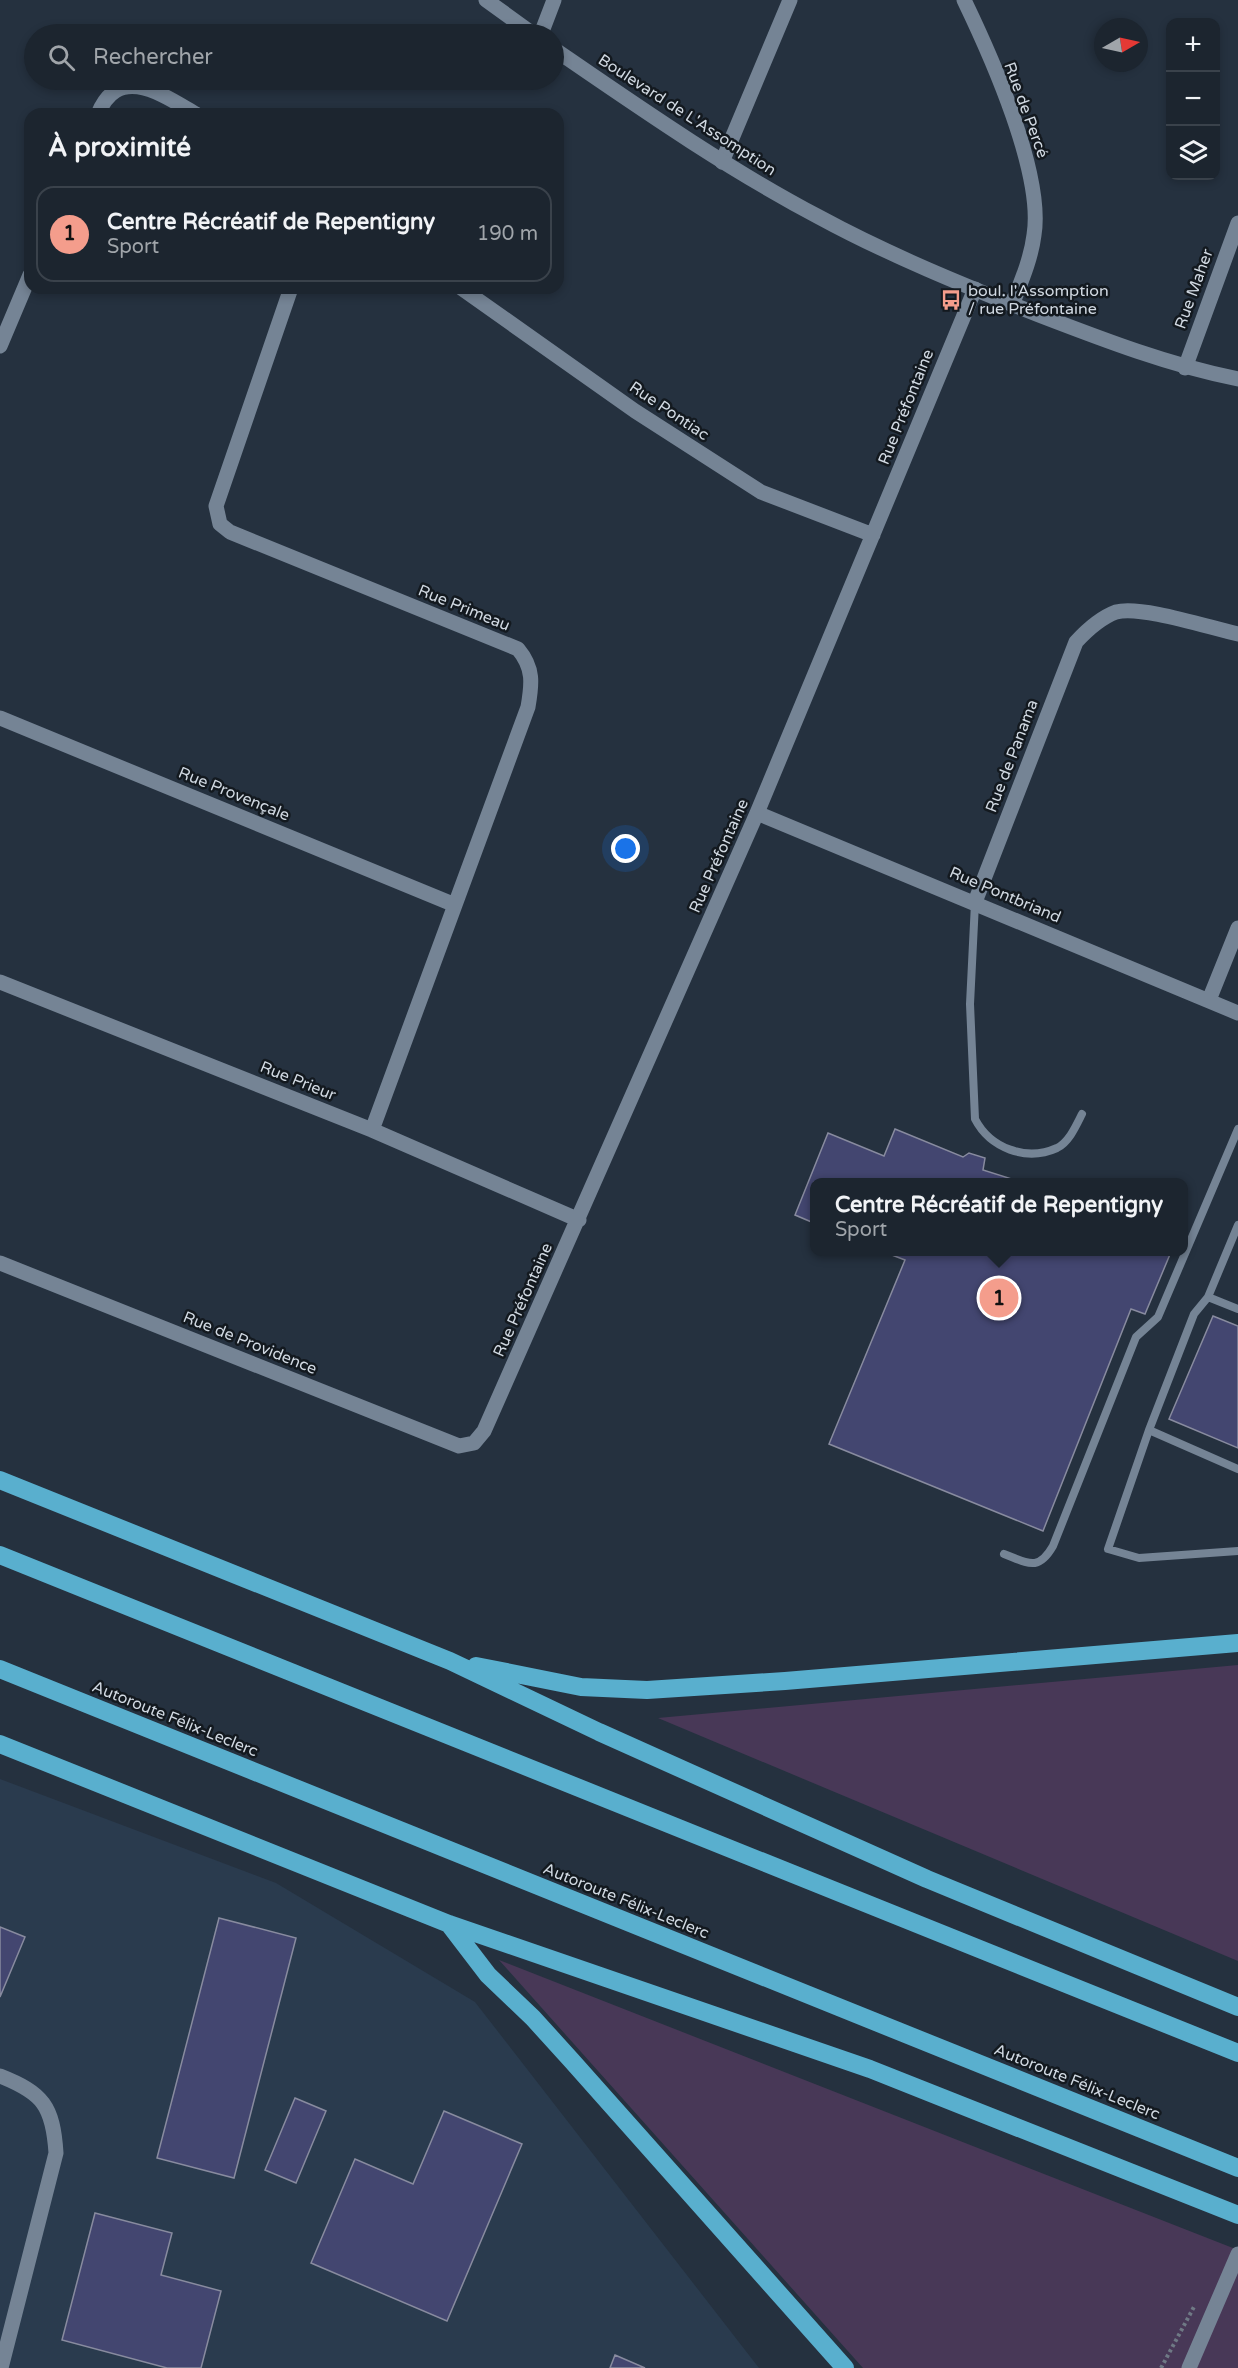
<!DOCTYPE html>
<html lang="fr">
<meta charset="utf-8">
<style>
body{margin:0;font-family:"Varela Round",sans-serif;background:#29313b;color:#f1f3f6}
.controls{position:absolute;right:18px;top:18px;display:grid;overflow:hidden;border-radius:12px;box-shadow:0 3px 9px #0003}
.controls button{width:54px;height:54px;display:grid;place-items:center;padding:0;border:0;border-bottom:2px solid #3a424b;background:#1c252f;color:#f1f3f6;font:30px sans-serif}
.compass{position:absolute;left:1094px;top:18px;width:54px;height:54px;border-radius:50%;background:#1c252f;box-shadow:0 3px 9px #0003;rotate:81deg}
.you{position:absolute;left:626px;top:849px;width:21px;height:21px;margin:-15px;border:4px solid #fff;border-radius:50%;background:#1a73e8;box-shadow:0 0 0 9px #1a73e833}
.badge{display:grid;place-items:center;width:39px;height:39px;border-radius:50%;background:#f49d8c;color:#111;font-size:20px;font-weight:700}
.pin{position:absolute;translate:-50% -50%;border:3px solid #fff;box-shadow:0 2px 6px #0006}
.popup{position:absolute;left:810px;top:1178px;width:378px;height:78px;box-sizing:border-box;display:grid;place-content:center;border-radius:12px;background:#1c252f;filter:drop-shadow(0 2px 4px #0005);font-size:20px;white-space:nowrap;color:#a0a5aa}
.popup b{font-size:22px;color:#f1f3f6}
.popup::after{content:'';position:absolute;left:50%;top:100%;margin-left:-12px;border:12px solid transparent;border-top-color:#1c252f}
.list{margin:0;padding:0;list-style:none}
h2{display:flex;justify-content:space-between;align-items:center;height:78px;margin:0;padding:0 24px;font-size:26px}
h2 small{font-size:20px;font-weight:400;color:#a0a5aa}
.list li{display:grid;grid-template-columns:39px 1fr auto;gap:18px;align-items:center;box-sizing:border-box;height:96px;margin:0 12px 12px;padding:0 12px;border:2px solid #3a424b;border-radius:18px}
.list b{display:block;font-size:22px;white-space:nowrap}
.list p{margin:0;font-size:20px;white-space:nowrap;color:#a0a5aa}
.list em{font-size:20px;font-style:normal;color:#a0a5aa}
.icon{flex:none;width:33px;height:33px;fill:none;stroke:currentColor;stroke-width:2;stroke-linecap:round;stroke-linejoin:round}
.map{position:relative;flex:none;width:1238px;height:2368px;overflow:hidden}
.search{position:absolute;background:#1c252f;box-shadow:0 3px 9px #0003;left:24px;top:24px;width:540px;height:66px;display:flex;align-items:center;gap:15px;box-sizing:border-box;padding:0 21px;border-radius:33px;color:#a0a5aa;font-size:22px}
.panel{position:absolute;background:#1c252f;box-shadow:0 3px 9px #0003;left:24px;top:108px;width:540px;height:186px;border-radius:18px}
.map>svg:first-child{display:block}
</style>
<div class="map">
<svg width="1238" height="2368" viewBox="0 0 1238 2368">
<rect width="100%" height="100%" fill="#25313f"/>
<path fill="#2a3b4e" d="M0,1779l276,104 199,119 284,366h-759z"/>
<path fill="#483857" d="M1238,1665v296l-580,-243z
M499,1960l739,290v118h-375z"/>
<path fill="#434670" stroke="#888b9f" stroke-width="1.5" d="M895,1129l68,28 6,-4 16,5 -2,12 38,12h-207v41l-19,-8 33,-82 56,23z
M884,1252h287l-26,62 -14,-5 -88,222 -214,-87 76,-184z
M1213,1316l25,10v122l-69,-29z
M219,1918l77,20 -62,240 -77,-20z
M0,1927l25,10 -25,60z
M295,2098l31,13 -30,72 -31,-13z
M444,2111l78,33 -75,177 -136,-58 44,-104 58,25z
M95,2213l77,20 -11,42 60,16 -20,77h-34l-105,-28z
M615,2355l30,13h-35z"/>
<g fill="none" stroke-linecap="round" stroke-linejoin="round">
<path stroke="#6f7985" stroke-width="4" stroke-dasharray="3 3" stroke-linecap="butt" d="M1161,2368l34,-63"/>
<path stroke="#758495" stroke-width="8" d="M975,903l-5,101 5,115c15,29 51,43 82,29 12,-6 19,-22 25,-34
M1238,1225l-30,72 30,12
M1208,1297l-14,17 -45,116 89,39
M1149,1430l-41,119 31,9 99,-7
M1004,1554c24,9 34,18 49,-8l83,-209 22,-20 80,-188"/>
<path stroke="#758495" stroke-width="15" d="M964,0c27,56 80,174 70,235 -3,24 -13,47 -22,70
M541,34l13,-34
M98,114c21,-51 65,-19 98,0
M722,162l68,-162
M291,288l-75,218 4,18 10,8 288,117c16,19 14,35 10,58l-156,423
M461,288l174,123 126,81 112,43
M0,346l30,-71
M1185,368l53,-145
M0,718l455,187
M757,813l481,200
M975,902l101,-260c11,-12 24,-24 40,-30 25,-7 94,16 122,22
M0,982l372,148 207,90
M1209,1000l29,-72
M0,1263l459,183 15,-3 10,-12 273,-618 218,-524
M0,2076c43,17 53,30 56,77l-55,215"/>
<path stroke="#758495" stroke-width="15" d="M486,0l47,34
M554,49c86,59 172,119 265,168 70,38 146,69 220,98 65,25 130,50 199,64
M1189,2368l49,-114"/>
<path stroke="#59afce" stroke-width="18" d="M0,1480l450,181 149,71 328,147 311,128
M0,1555l1238,498
M476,1666l105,21 66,3 138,-9 453,-38
M0,1669l1238,499
M0,1744l449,180 421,145 368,146
M449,1924l39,51 45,43 39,43 273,307"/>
</g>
<defs>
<g id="bus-bare" transform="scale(1.62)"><path d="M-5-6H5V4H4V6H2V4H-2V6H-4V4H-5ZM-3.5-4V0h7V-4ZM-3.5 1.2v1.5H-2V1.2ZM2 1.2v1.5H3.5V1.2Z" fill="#f49d8c" stroke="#13191f" stroke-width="2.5" paint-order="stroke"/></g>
</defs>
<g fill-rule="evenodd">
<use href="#bus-bare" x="951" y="300"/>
</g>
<g text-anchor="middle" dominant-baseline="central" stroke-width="5" stroke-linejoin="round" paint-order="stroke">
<g font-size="16" fill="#d1d9e2" stroke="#13191f">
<text transform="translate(1026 110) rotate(70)">Rue de Percé</text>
<text transform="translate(687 115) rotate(33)">Boulevard de L'Assomption</text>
<text transform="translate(1194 289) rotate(-70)">Rue Maher</text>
<text transform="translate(906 407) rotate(-68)">Rue Préfontaine</text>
<text transform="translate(669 411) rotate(34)">Rue Pontiac</text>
<text transform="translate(464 608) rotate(22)">Rue Primeau</text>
<text transform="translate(1012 756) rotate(-69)">Rue de Panama</text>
<text transform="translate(234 794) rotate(22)">Rue Provençale</text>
<text transform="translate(719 856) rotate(-66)">Rue Préfontaine</text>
<text transform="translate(1005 895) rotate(23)">Rue Pontbriand</text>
<text transform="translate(298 1081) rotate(22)">Rue Prieur</text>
<text transform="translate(523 1300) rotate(-66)">Rue Préfontaine</text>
<text transform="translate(250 1343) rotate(22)">Rue de Providence</text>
<text transform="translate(175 1719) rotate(22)">Autoroute Félix-Leclerc</text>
<text transform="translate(626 1901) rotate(22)">Autoroute Félix-Leclerc</text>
<text transform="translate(1077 2082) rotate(22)">Autoroute Félix-Leclerc</text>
</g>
<g font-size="16" fill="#d1d9e2" stroke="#13191f" text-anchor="start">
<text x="968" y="291">boul. l'Assomption<tspan x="968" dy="18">/ rue Préfontaine</tspan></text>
</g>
</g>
</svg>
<div class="controls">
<button>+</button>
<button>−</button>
<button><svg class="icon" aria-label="layers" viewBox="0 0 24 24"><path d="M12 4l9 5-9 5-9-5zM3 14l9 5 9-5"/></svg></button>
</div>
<svg class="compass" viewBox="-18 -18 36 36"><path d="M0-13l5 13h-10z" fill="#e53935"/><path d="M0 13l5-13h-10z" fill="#a0a5aa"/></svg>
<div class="you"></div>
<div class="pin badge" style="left:999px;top:1298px">1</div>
<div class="popup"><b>Centre Récréatif de Repentigny</b>Sport</div>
<div class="search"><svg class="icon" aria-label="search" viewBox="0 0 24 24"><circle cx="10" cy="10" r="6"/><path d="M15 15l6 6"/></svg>Rechercher</div>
<section class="panel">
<h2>À proximité<small></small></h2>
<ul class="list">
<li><span class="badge">1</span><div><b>Centre Récréatif de Repentigny</b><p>Sport</p></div><em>190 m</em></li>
</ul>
</section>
</div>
